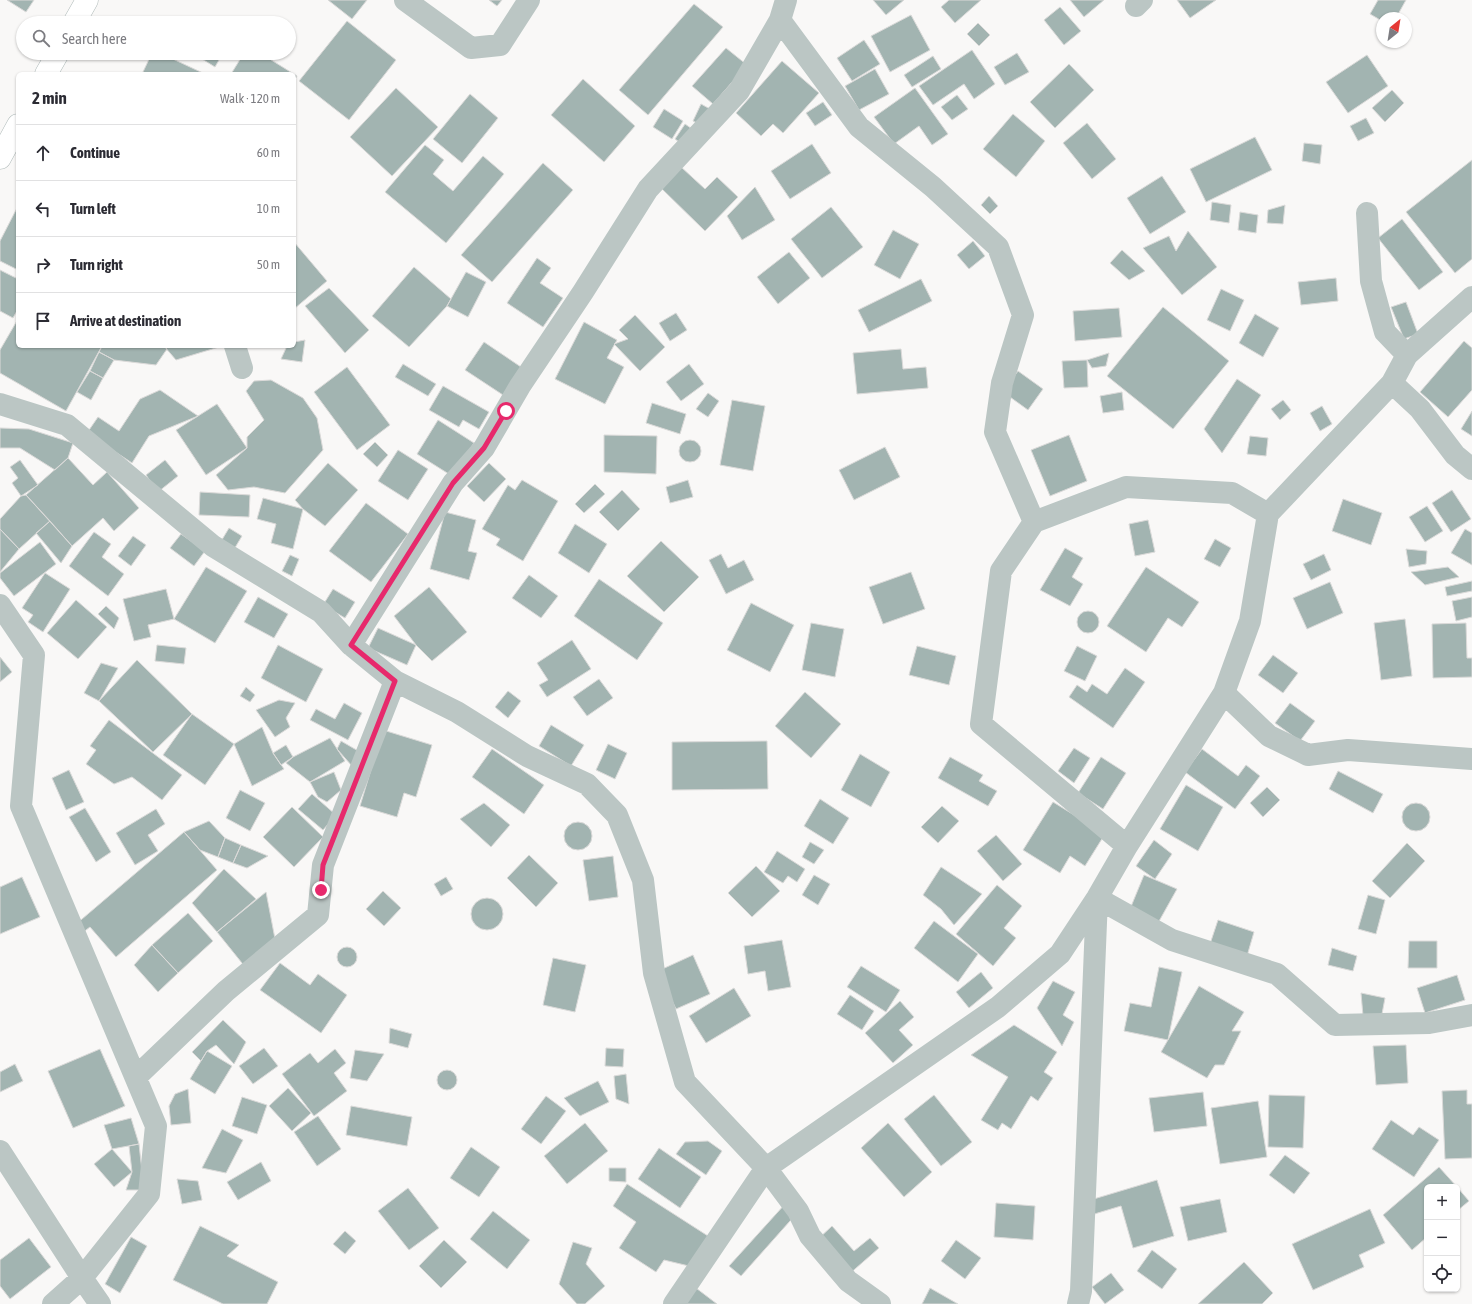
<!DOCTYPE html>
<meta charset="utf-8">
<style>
body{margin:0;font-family:"Asap Condensed",sans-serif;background:#f2f2f3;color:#2b2b33}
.controls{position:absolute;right:12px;bottom:12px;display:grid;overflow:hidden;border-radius:6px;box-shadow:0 1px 3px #0004}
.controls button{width:36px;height:36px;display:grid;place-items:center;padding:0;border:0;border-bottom:1px solid #e1e1e2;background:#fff;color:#2b2b33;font:20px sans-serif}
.compass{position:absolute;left:1376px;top:12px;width:36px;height:36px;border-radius:50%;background:#fff;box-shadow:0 1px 3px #0004;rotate:30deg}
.stop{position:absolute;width:12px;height:12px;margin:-9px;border:3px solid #e7296c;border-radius:50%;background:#fff}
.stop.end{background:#e7296c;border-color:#fff;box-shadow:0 1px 4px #0008}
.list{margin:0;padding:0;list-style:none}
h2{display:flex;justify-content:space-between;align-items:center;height:52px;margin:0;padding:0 16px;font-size:17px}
h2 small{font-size:13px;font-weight:400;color:#7c7c81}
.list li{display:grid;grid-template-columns:26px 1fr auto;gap:12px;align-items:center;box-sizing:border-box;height:56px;padding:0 16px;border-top:1px solid #e1e1e2}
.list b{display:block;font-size:15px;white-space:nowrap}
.list em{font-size:13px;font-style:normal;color:#7c7c81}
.icon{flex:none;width:22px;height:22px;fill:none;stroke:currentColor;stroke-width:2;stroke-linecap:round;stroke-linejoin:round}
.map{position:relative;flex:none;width:1472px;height:1304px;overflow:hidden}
.search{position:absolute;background:#fff;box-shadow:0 1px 3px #0004;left:16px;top:16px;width:280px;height:44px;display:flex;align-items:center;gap:10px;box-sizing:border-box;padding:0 14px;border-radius:22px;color:#7c7c81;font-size:15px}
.panel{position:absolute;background:#fff;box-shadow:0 1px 3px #0004;left:16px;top:72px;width:280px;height:276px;border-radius:6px}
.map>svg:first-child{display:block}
</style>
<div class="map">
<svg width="1472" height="1304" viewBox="0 0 1472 1304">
<rect width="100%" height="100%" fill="#f9f8f7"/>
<path fill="#a2b4b1" stroke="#dbdad9" d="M7,0h27l-8,12z
M328,0h39l-15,19z
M489,0h13l-5,6z
M873,0h31l-18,15z
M949,0h32l-26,23 -14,-16z
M1070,0h34l-20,17z
M1177,0h39l-26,18z
M1378,0h28l-10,18h-14v3l-12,-7z
M694,4l29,23 -75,88 -29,-25z
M1060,7l21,24 -17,14 -20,-25z
M911,15l19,35 -40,22 -19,-36z
M347,21l49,39 -47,60 -50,-39z
M978,23l12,12 -11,11 -12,-12z
M864,40l16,24 -28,17 -15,-23z
M726,48l21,17 -34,39 -21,-18z
M972,50l23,34 -21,15 -10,-15 -31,21 -14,-19z
M152,53h8l45,21h-63z
M195,53h28l-8,14 -21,-13z
M244,53h16l37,23 -3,5v-7h-63z
M1017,53l12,19 -24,13 -11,-18z
M1367,55l21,31 -40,27 -22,-31z
M933,56l8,13 -29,18 -8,-12z
M782,61l37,32 -36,40 -10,-9 -12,12 -25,-23z
M1069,64l25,26 -39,38 -25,-26z
M875,69l14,25 -30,16 -14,-24z
M583,79l52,47 -31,36 -53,-47z
M396,88l42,39 -46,49 -42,-39z
M915,88l33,46 -16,11 -13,-19 -25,18 -20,-27z
M1392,90l12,13 -19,19 -13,-14z
M470,94l28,24 -36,45 -29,-24z
M957,95l11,14 -16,11 -11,-13z
M823,102l9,13 -17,11 -9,-13z
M701,104l9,5 -9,16 -8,-4z
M664,109l19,12 -11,18 -19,-12z
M1013,114l32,27 -29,36 -33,-28z
M1366,118l8,15 -16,8 -8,-15z
M1087,123l29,36 -24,20 -29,-36z
M685,124l10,7 -10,15 -10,-7z
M1255,137l17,33 -66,32 -16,-33z
M1304,143l18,2 -2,19 -18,-3z
M812,144l19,29 -41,26 -19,-28z
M425,145l19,15 -11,14 20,17 30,-35 21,18 -58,69 -61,-51z
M1472,160v99l-17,14 -49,-61z
M543,163l30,27 -81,92 -31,-27z
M680,166l25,23 12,-12 21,20 -33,34 -45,-44z
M1162,176l24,36 -36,22 -23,-36z
M755,187l20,33 -33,20 -15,-24z
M989,196l9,10 -8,8 -9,-9z
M1212,202l19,3 -2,18 -19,-3z
M1285,205l-2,19 -16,-1 1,-13z
M18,206v64l-18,-9v-20z
M831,207l32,40 -41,31 -31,-39z
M1240,212l18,3 -2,18 -18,-3z
M1402,219l41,53 -24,18 -41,-52z
M893,230l26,14 -19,35 -26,-14z
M1188,231l29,36 -35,28 -39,-47 26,-12 7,15z
M973,241l12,15 -16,13 -12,-14z
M294,242l33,39 -33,28z
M1122,250l23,21 -16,9 -19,-17z
M789,252l21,26 -32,26 -21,-27z
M537,258l14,10 -11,15 23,15 -20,29 -36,-24z
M414,267l37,32 -4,7 -38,41 -37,-31z
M0,270l18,9v30l-5,9 -13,-7z
M466,272l20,10 -18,35 -21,-11z
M1336,278l2,23 -37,4 -3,-23z
M921,279l11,22 -63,31 -11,-22z
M329,288l40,42 -24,23 -40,-47z
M1221,289l23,11 -14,31 -23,-11z
M1406,302l12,32 -14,5 -13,-32z
M1163,307l66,54 -56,68 -66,-53z
M1119,308l3,29 -47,4 -2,-30z
M676,313l11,17 -17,11 -11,-18z
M1255,314l24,14 -16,29 -24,-14z
M635,315l30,32 -25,24 -26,-27 14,-5 -9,-9z
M18,319v27h84l-36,65 -66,-38v-23z
M584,322l33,18 -10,18 17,9 -19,37 -50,-25z
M305,340l-3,22 -21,-3 6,-13h7v-4z
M1464,341l8,7v42l-24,27 -28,-25z
M484,342l37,25 -18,28 -38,-25z
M102,346h62l3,3 -11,16 -42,-5 -15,-8z
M164,346h54l1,1 -43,13z
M901,349l2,20 23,-2 2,21 -71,6 -4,-41z
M99,352l15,8 -11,18 -13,-7z
M1109,353l-3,13 -14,2 -5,-8z
M1087,360l1,27 -24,1 -2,-27z
M403,364l33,20 -8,12 -33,-19z
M689,364l15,20 -23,17 -15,-19z
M347,367l43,58 -33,25 -43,-58z
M90,371l13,7 -12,22 -14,-8z
M1018,371l25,18 -15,21 -25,-18z
M1237,379l24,16 -39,58 -18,-24z
M271,380l32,18 14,20 6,32 -38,43 -31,-6 -26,3 -12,-15 31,-27v-11l17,-17 -18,-29 8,-10z
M443,386l46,26 -10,17 -16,-9 -4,7 -30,-17z
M160,390l38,26 -49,20 -17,27 -45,-30 11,-16 21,14 21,-32z
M1122,392l2,18 -21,3 -3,-17z
M708,393l11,8 -11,16 -12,-8z
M732,400l33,6 -12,65 -33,-6z
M1283,400l8,10 -11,10 -9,-11z
M652,403l34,11 -6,20 -34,-11z
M217,404l30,44 -41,27 -30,-45z
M1322,406l10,18 -12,7 -10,-18z
M1472,411v25l-11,-7z
M438,420l36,23 -22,33 -35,-22z
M0,428l29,1 44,14 -5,15 -13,12 -35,-22h-20z
M604,435l53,1 -1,38 -52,-2z
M1069,435l18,46 -37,15 -19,-46z
M1250,436l18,2 -2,18 -19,-2z
M679 451a11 11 0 1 1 22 0a11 11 0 1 1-22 0Z
M375,442l13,13 -11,12 -14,-13z
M885,447l15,30 -46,23 -15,-30z
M398,450l30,19 -20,31 -30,-19z
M68,458l25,27 14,-13 32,36 -25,23 -11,-13 -31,28 -46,-51z
M20,460l18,25 -17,11 -9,-13 6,-5 -8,-11z
M165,460l13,16 -20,16 -12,-17z
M328,463l30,27 -33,36 -22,-17 -8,-9z
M489,463l17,16 -22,23 -17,-16z
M522,480l36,21 -35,60 -27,-16 4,-6 -18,-10 26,-44 7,5z
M688,480l5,17 -23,6 -4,-16z
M595,484l10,10 -21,19 -9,-9z
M622,490l18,19 -22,22 -19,-19z
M1452,490l19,29 -20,13 -19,-29z
M200,492l50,3 -1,22 -50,-2z
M26,495l24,26 -31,28 -19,-20v-10l21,-23z
M263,498l40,11 -10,40 -22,-6 5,-19 -19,-5z
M1343,499l39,14 -11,32 -39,-14z
M366,503l42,31 -37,48 -42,-31z
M1427,506l16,25 -18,11 -16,-25z
M445,512l31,8 -8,31 9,2 -8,27 -39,-11z
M1148,520l7,32 -20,4 -6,-32z
M50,521l22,25 -11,17 -25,-30z
M575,524l32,20 -18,29 -31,-20z
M229,528l13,8 -9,15 -13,-8z
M0,529l19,20 -19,23z
M1465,529l7,4v32l-21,-12z
M94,532l17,12 -9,13 22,17 -16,22 -39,-30z
M181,534l24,17 -11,15 -24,-18z
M133,536l13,9 -15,21 -13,-10z
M1215,539l16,9 -11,19 -16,-8z
M661,541l38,36 -35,35 -37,-36z
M40,542l16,22 -42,32 -14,-18v-5z
M1065,548l18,10 -11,19 11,7 -13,22 -30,-16z
M1406,549l21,2 -1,13 -17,3z
M721,554l7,14 16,-8 10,20 -28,14 -17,-34z
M1324,554l7,16 -20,10 -8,-16z
M290,555l9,4 -7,17 -10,-5z
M206,567l41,24 -32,52 -41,-24z
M1146,567l53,35 -17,25 -14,-9 -22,34 -39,-26z
M1448,567l11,10 -34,8 -14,-13z
M911,572l14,37 -42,15 -14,-37z
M45,573l25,16 -27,43 -15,-10 5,-7 -11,-7z
M529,575l29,21 -17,22 -29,-20z
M599,579l64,44 -26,37 -63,-44z
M1472,581v10l-25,5 -2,-9z
M1330,582l13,31 -36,16 -14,-31z
M429,587l38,45 -35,29 -16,-16 -22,-29z
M166,589l8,30 -26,6 3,12 -17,4 -11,-42z
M333,589l22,13 -10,16 -22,-13z
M258,597l30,17 -14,24 -30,-16z
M1472,597v20l-16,4 -4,-20z
M76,600l31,27 -29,32 -31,-26z
M751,603l43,22 -24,47 -43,-22z
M106,606l13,12 -5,11 -16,-15z
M1077 622a11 11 0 1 1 22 0a11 11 0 1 1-22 0Z
M1405,619l7,57 -31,4 -7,-57z
M811,623l33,6 -9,48 -33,-7z
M1466,623l1,35h5v19l-39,1 -1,-54z
M378,628l38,17 -9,20 -39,-17z
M572,640l19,29 -44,28 -8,-12 9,-5 -11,-17z
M157,645l29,3 -2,16 -29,-3z
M278,645l45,24 -17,33 -45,-24z
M917,646l39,10 -7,29 -40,-10z
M1077,646l20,10 -12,25 -21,-10z
M1273,655l25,18 -15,20 -25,-18z
M0,657l12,15 -12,10z
M137,660l55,54 -39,38 -54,-51z
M101,663l17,5 -19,33 -15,-8z
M1125,668l20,14 -32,46 -44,-31 8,-12 10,7 5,-8 15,10z
M599,679l14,19 -26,18 -14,-19z
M246,687l9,8 -5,7 -10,-6z
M508,691l13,10 -13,17 -13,-11z
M805,692l36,32 -30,34 -36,-32z
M279,700l16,3 -9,15 4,9 -15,10 -19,-27z
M344,703l18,10 -14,27 -38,-20 6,-11 19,10z
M1290,703l25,18 -15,20 -25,-18z
M192,714l42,30 -29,41 -42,-30z
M109,720l73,55 -20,25 -30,-23 -18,7 -28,-20 10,-14 -6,-4z
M551,725l33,20 -13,21 -32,-20z
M262,727l11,26 11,16 -32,17 -18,-42z
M383,730l49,15 -16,52 -12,-4 -7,24 -37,-11z
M330,738l15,23 -35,21 -24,-19 7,-6z
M341,741l19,11 -8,14 -15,-17z
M767,741l1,48 -96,1v-48z
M608,744l19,9 -12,26 -19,-9z
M286,745l7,12 -12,8 -8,-12z
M1074,748l16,10 -16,25 -16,-12z
M492,749l52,36 -20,29 -52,-37z
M1202,749l36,27 8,-11 14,11 -25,33 -50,-37z
M860,754l30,18 -19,35 -30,-17z
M950,757l33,18 -4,6 18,10 -9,15 -50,-28z
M1101,757l25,16 -23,36 -25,-16z
M69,770l15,32 -18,8 -14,-32z
M1338,771l45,23 -10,19 -44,-24z
M334,772l7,18 -14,12 -9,-5 -8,-15z
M1186,785l37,22 -25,44 -38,-22z
M1267,787l13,13 -17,17 -13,-14z
M240,790l25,13 -15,28 -24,-13z
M312,794l24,21 -13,15 -25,-21z
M820,799l29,19 -16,26 -29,-18z
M1053,802l52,32 -20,32 -15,-10 -10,17 -37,-23z
M1402 817a14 14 0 1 1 28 0a14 14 0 1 1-28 0Z
M484,803l26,22 -19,22 -31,-28z
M942,806l17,15 -21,22 -17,-16z
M292,807l31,30 -29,30 -31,-30z
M85,808l26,44 -15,10 -27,-45z
M156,809l9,15 -17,11 10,16 -23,14 -19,-32z
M209,821l16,17 -7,19 -18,-7 -16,-18z
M564 836a14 14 0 1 1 28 0a14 14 0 1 1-28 0Z
M184,832l33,38 -101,87 -26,-30 -8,6 -7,-8z
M996,835l26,29 -19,17 -26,-30z
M225,838l16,7 -8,18 -15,-6z
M1154,840l18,14 -17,25 -19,-13z
M810,842l14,8 -10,14 -12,-7z
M1407,843l18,18 -35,37 -18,-17z
M241,845l27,11 -21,12 -14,-5z
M777,851l28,18 -8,13 -9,-6 -5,7 -19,-11z
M529,855l29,28 -22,24 -29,-29z
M613,856l5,41 -29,4 -6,-41z
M756,866l24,25 -28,26 -24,-24z
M941,867l41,27 -28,31 -13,-16 -18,-14z
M224,869l32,30 -39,33 -25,-29z
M814,875l16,9 -12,21 -16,-10z
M1144,875l33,14 -19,34 -28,-14z
M22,877l18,40 -40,17v-47z
M446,877l7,12 -12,7 -7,-12z
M997,885l25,21 -18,22 12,10 -23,28 -37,-32z
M383,891l18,17 -17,18 -18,-17z
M266,892l10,52 -30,24 -29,-36z
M1368,895l17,5 -9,34 -18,-5z
M471 914a16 16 0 1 1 32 0a16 16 0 1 1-32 0Z
M188,913l25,28 -35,32 -26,-28z
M1218,920l36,12 -7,24 -37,-12z
M934,921l44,33 -20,28 -44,-34z
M782,940l9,47 -23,4 -3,-20 -17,3 -4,-28z
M1409,941h28v27h-29z
M152,945l26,28 -20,19 -24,-27z
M337 957a10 10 0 1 1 20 0a10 10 0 1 1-20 0Z
M1332,948l25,8 -4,15 -25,-6z
M693,955l17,39 -34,15 -18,-38z
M553,958l33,7 -11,47 -32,-7z
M280,963l30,22 8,-11 29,21 -26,38 -61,-43z
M861,966l39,24 -14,22 -39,-25z
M1159,967l23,5 -14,68 -44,-9 6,-28 21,4z
M981,972l12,16 -24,20 -13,-16z
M1457,975l8,25 -40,13 -8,-25z
M1053,981l22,11 -12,23 11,7 -12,24 -25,-38z
M1199,986l45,26 -12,19h9l-17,34h-9l-8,13 -46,-26z
M734,988l17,28 -45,27 -17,-27z
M1361,993l24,5 -3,16 -19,2z
M850,995l24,16 -12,19 -25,-16z
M900,1001l14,16 -15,13 14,15 -20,18 -28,-30z
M223,1020l23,22 -12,22 -18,-19 -9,6 -6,10 -9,-9z
M1014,1025l43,27 -13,20 9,6 -15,23 -7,-5 -20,33 -9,-6 -4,7 -17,-10 27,-43 -37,-22z
M390,1028l22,6 -4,14 -19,-5z
M1406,1045l2,38 -32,2 -3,-39z
M264,1048l14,18 -25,18 -14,-18z
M606,1048l18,1 -1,18 -18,-1z
M100,1049l25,57 -52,22 -25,-57z
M335,1049l11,14 -12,10 13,18 -33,25 -32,-42 28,-21 8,10z
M355,1050l29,4 -17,27 -17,-3z
M207,1051l25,15 -17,28 -25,-15z
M15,1064l8,17 -23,11v-20z
M437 1080a10 10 0 1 1 20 0a10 10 0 1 1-20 0Z
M626,1074l3,30 -13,-5 -2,-23z
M598,1081l11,21 -29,14 -16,-18z
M288,1088l23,25 -19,18 -23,-25z
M188,1089l3,34 -20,2 -2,-19 6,-12z
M1467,1090v14h5v54l-27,1 -3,-68z
M1203,1092l4,34 -53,6 -5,-34z
M934,1095l38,47 -31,24 -37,-47z
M1269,1095l36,1 -2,52 -35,-1z
M546,1096l20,15 -25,33 -20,-15z
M242,1097l25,8 -10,29 -25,-8z
M1258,1101l9,56 -47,7 -9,-56z
M351,1106l61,11 -5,29 -61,-11z
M318,1116l23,33 -24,17 -23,-34z
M131,1118l8,26 -27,5 -8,-24z
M1391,1120l22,15 6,-8 20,13 -25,37 -42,-28z
M585,1123l23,28 -41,33 -23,-28z
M888,1123l44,49 -28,25 -43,-49z
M222,1129l21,11 -17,33 -24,-5z
M708,1141l14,10 -16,24 -30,-21 9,-12z
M139,1144l5,46h-18l6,-18 -3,-26z
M471,1147l29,20 -21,30 -29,-19z
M659,1148l42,29 -21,31 -42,-29z
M112,1149l20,23 -18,15 -20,-23z
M1285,1155l25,18 -16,21 -25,-19z
M261,1162l10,19 -33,19 -11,-18z
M1439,1167l18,20h-30v50l-15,13 -29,-35z
M609,1168h17v14l-17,-1z
M177,1179l21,2 4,19 -20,4z
M1157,1180l17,56 -41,12 -12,-42 -30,9 -4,-14z
M627,1184l81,52 -19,30 -25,-6 -8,12 -37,-24 17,-26 -23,-16z
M1457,1187l12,14 -12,10z
M408,1188l31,40 -30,22 -31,-39z
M1220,1199l7,33 -39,9 -8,-34z
M786,1203l12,9 -57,64 -12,-10z
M996,1203l39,3 -2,34 -39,-3z
M1370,1209l15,34 -26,12 5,12 -51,23 -21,-46z
M493,1211l37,29 -23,29 -37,-30z
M200,1226l39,19 -12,11 51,26 -11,22h-44l-50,-24z
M832,1226l22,25 16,-13 9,10 -32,28 -31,-35z
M345,1231l11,10 -11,13 -12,-10z
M131,1237l16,9 -27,47 -15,-9z
M29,1238l22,29 -41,32 -10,-13v-26z
M444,1240l23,22 -26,26 -22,-22z
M956,1240l25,18 -16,21 -24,-18z
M573,1242l19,6 -6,16 19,22 -20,18h-8l-18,-20z
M1152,1250l25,19 -15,20 -25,-18z
M1244,1262l29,31 -11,11h-64z
M1111,1273l13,17 -19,14 -13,-17z
M696,1288l21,16h-33z
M930,1288l28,16h-36z"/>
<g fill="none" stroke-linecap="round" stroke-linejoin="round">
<g stroke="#afbab9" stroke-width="23">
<path id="primary" d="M74,23l13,-23
M46,74l12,-21
M0,158l18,-33"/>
</g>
<path stroke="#bbc6c4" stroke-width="22" d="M405,0l66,48 29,-3 29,-45
M1136,6l6,-6
M780,20l79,107 74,60 65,60 25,68 -21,68 -7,49 39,90 -33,49 -20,153 146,122
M1367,213l4,68 14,51 22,23
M235,346l7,22
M1392,383l28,26 35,46 17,14
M0,404l67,21 146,121 108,66 30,33 102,-162 31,-35 36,-62 63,-94 65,-103 91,-98 41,-71 6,-20
M1034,522l92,-35 106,6 36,21
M0,605l34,50 -13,151 135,320 -7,68 -67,84 18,26
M395,681l62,31 70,44 60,28 30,31 26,65 11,93 31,109 81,86 32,43 12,25 38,45 32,23
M1224,693l45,43 39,19 40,-5 124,9
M136,1077l90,-86 92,-76 5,-50 72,-184 -44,-36
M0,1151l82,127 -29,26
M674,1304l92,-136 232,-161 62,-53 37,-56 30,-52 97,-153 26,-72 18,-107 124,-131 15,-28 65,-58
M1078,1304l3,-13 16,-393 75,42 105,34 58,51 94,-2 43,-8"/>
<use href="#primary" stroke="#fff" stroke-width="22"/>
</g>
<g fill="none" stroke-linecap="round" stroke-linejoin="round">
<path stroke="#e7296c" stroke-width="5" d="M321,890l2,-25 72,-184 -44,-36 102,-162 31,-35 22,-37"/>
</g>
</svg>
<div class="controls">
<button>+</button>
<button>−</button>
<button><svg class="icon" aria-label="locate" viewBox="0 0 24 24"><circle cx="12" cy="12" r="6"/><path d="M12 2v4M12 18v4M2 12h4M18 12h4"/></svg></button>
</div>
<svg class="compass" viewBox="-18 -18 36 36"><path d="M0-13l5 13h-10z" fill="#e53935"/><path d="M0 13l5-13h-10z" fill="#7c7c81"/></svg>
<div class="stop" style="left:506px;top:411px"></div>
<div class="stop end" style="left:321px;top:890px"></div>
<div class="search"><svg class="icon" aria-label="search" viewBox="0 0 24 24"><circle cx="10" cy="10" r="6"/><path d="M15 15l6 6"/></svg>Search here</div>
<section class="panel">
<h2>2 min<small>Walk · 120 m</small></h2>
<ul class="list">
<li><svg class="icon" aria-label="ahead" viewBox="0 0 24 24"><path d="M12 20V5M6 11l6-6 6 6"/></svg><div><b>Continue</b></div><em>60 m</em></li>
<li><svg class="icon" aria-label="left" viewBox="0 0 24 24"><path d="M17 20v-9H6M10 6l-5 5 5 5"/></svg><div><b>Turn left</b></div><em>10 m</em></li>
<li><svg class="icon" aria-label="right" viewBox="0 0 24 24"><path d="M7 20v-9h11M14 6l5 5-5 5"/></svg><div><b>Turn right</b></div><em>50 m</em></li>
<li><svg class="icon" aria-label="arrive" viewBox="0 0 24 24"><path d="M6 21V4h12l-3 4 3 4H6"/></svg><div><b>Arrive at destination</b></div></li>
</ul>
</section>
</div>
